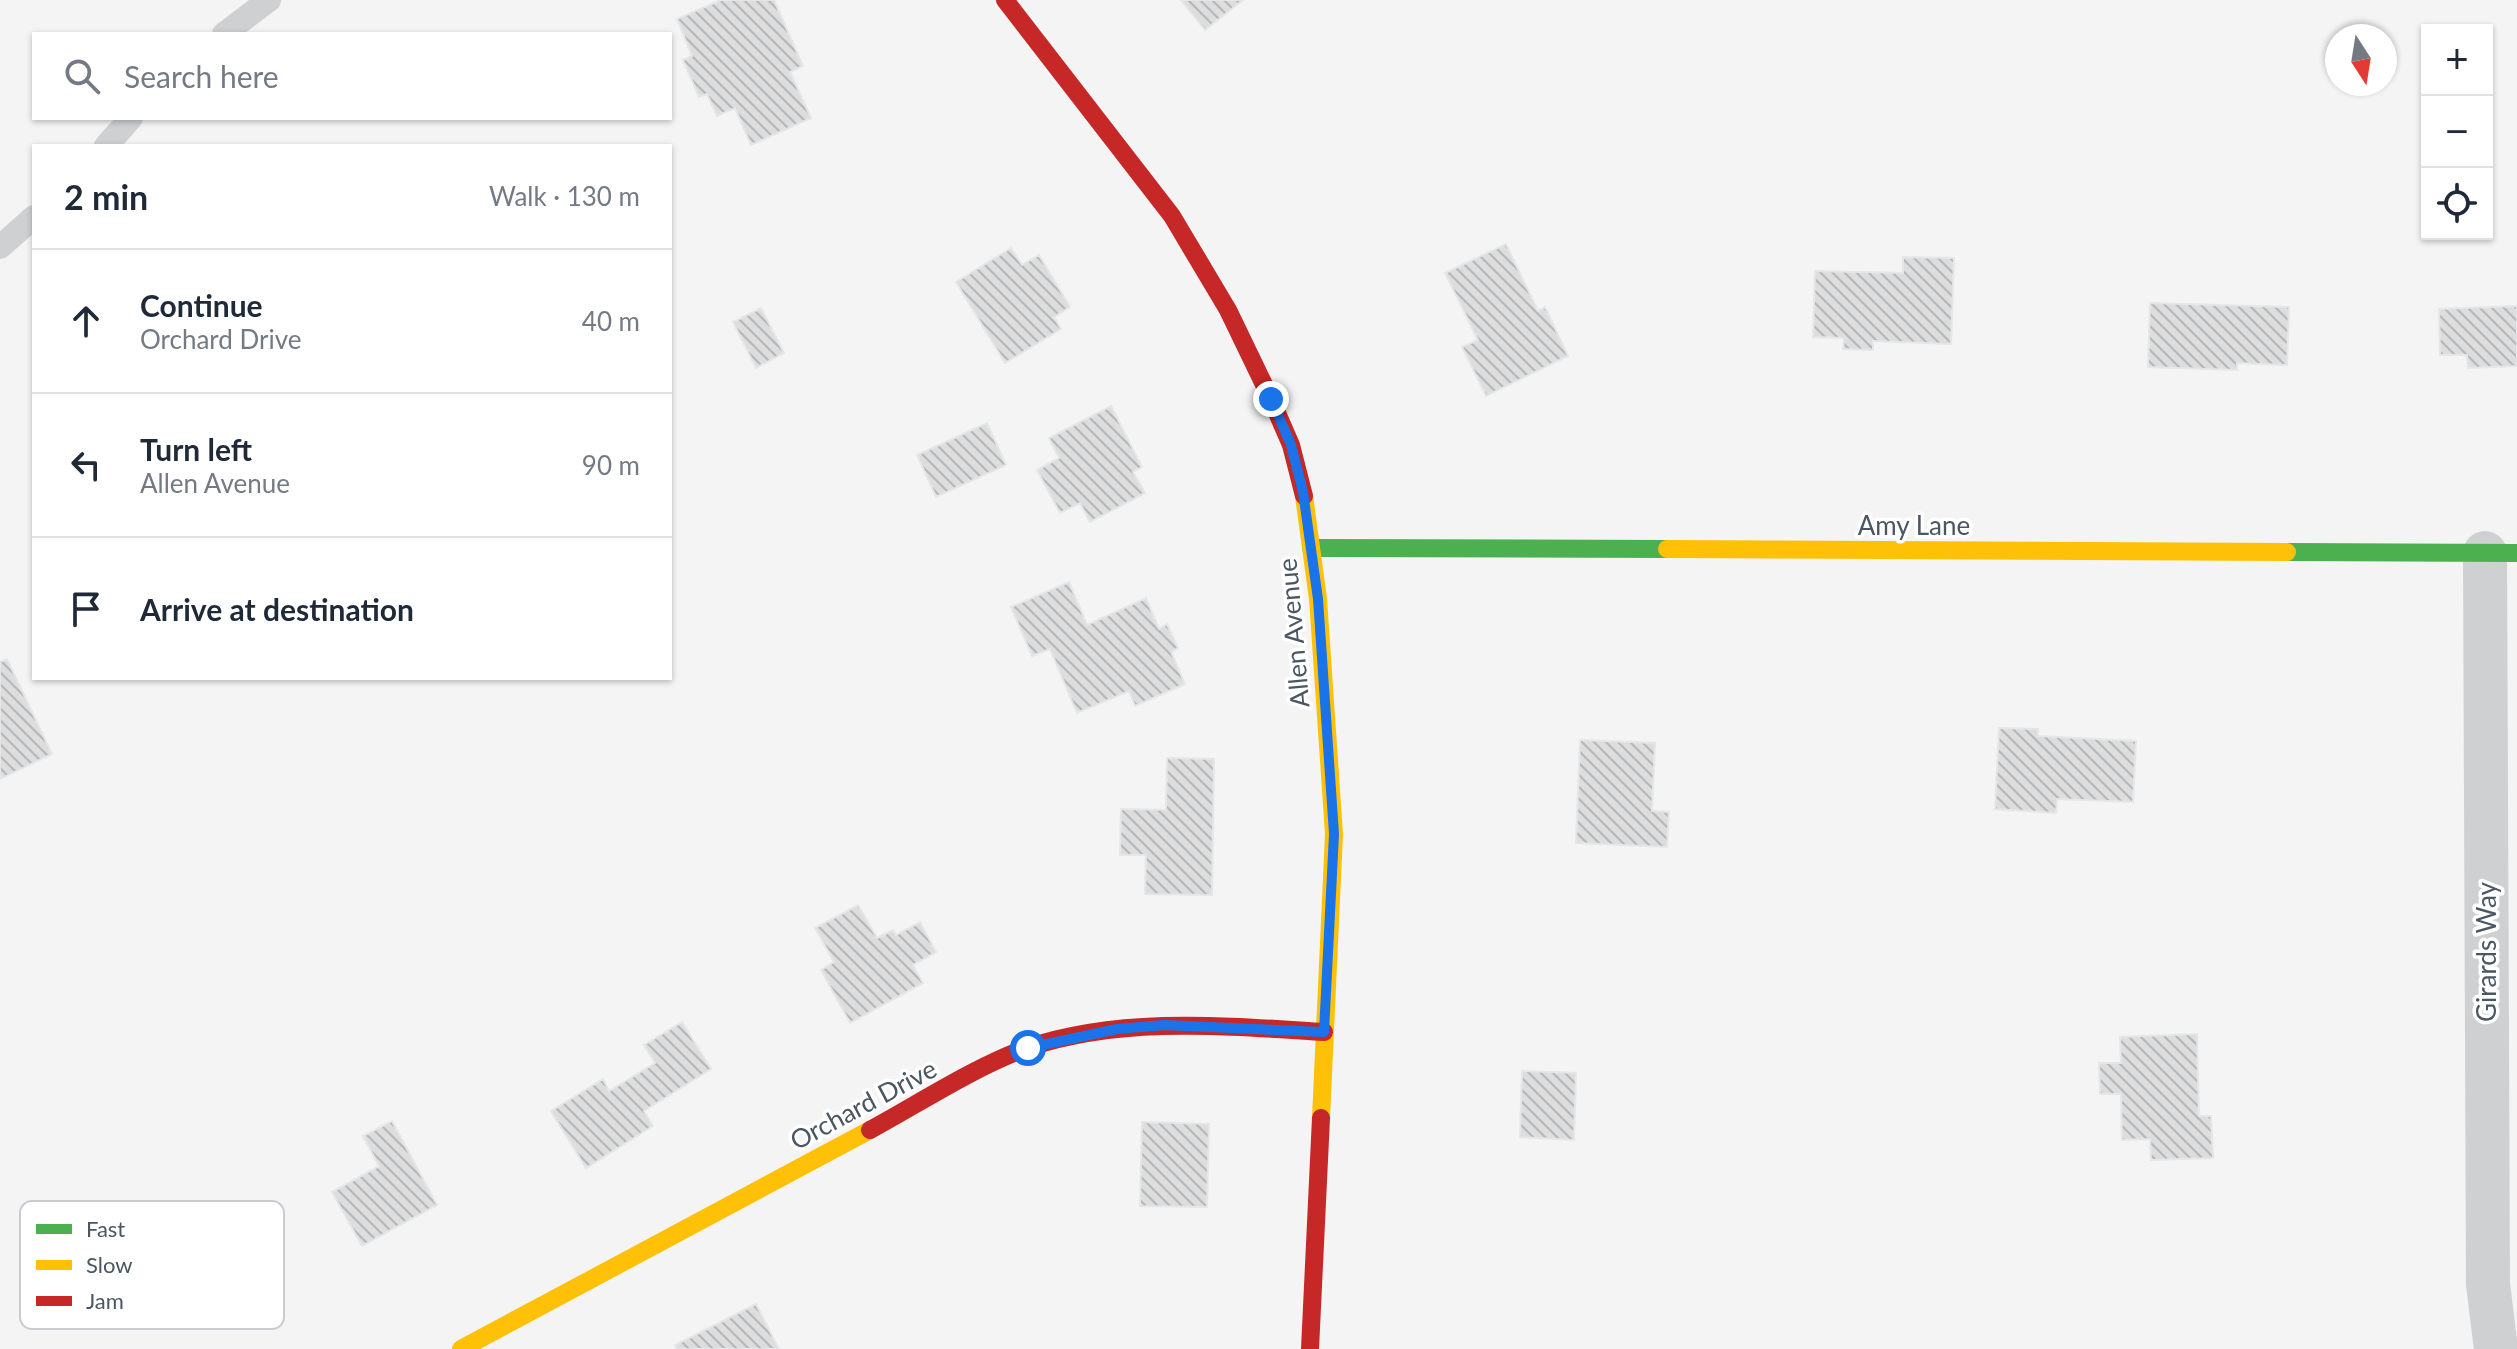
<!DOCTYPE html>
<meta charset="utf-8">
<style>
body{margin:0;font-family:Lato,sans-serif;background:#f6f6f7;color:#1f2937}
.controls{position:absolute;right:24px;top:24px;display:grid;overflow:hidden;border-radius:0px;box-shadow:0 2px 6px #0004}
.controls button{width:72px;height:72px;display:grid;place-items:center;padding:0;border:0;border-bottom:2px solid #e0e1e3;background:#fff;color:#1f2937;font:40px sans-serif}
.compass{position:absolute;left:2325px;top:24px;width:72px;height:72px;border-radius:50%;background:#fff;box-shadow:0 2px 6px #0004;rotate:168deg}
.stop{position:absolute;width:24px;height:24px;margin:-18px;border:6px solid #1a73e8;border-radius:50%;background:#fff}
.stop.end{background:#1a73e8;border-color:#fff;box-shadow:0 2px 8px #0008}
.list{margin:0;padding:0;list-style:none}
h2{display:flex;justify-content:space-between;align-items:center;height:104px;margin:0;padding:0 32px;font-size:34px}
h2 small{font-size:26px;font-weight:400;color:#747a83}
.list li{display:grid;grid-template-columns:52px 1fr auto;gap:24px;align-items:center;box-sizing:border-box;height:144px;padding:0 32px;border-top:2px solid #e0e1e3}
.list b{display:block;font-size:30px;white-space:nowrap}
.list p{margin:0;font-size:26px;white-space:nowrap;color:#747a83}
.list em{font-size:26px;font-style:normal;color:#747a83}
.icon{flex:none;width:44px;height:44px;fill:none;stroke:currentColor;stroke-width:2;stroke-linecap:round;stroke-linejoin:round}
.map{position:relative;flex:none;width:2517px;height:1349px;overflow:hidden}
.search{position:absolute;background:#fff;box-shadow:0 2px 6px #0004;left:32px;top:32px;width:640px;height:88px;display:flex;align-items:center;gap:20px;box-sizing:border-box;padding:0 28px;border-radius:0px;color:#747a83;font-size:30px}
.panel{position:absolute;background:#fff;box-shadow:0 2px 6px #0004;left:32px;top:144px;width:640px;height:536px;border-radius:0px}
.map>svg:first-child{display:block}
</style>
<div class="map">
<svg width="2517" height="1349" viewBox="0 0 2517 1349">
<defs>
<pattern id="building-back-hatch" width="6" height="6" patternUnits="userSpaceOnUse" patternTransform="scale(2)"><rect width="6" height="6" fill="#ddddde"/><path d="M-1 5l2 2M0 0l6 6M5-1l2 2" fill="none" stroke="#b5b6b7"/></pattern>
</defs>
<rect width="100%" height="100%" fill="#f4f4f4"/>
<path fill="url(#building-back-hatch)" stroke="#e5e6e7" stroke-width="2" d="M721,0h53l29,66 -13,6 21,46 -60,27 -16,-37 -18,8 -10,-22 -8,3 -16,-37 9,-4 -15,-37z
M1181,0h62l-38,30z
M1506,244l32,67 7,-4 23,49 -82,40 -24,-49 16,-7 -33,-67z
M1011,248l11,17 17,-10 31,52 -16,10 7,12 -56,34 -49,-81z
M1903,257l51,1 -3,86 -78,-3v9l-30,-1 1,-11 -31,-1 2,-66 88,2z
M2150,303l139,4 -2,58 -50,-2v7l-89,-3z
M2517,306v60l-49,2 -1,-13h-27l-1,-46z
M761,308l23,45 -28,15 -23,-46z
M1111,406l31,61 -9,5 12,21 -55,29 -10,-19 -20,10 -23,-43 22,-12 -10,-20z
M987,423l19,42 -70,32 -19,-42z
M1069,582l18,43 59,-27 13,31 8,-5 11,24 -7,4 14,32 -50,22 -6,-15 -52,22 -27,-64 -18,7 -21,-49z
M7,659l45,95 -52,25v-117z
M1999,728l39,1v7l98,5 -3,61 -76,-3 -1,14 -61,-4z
M1580,740l75,3 -3,68 17,1 -2,35 -91,-4z
M1167,758l47,1 -2,136 -67,-1 1,-39h-26l1,-46 45,1z
M858,905l19,33 16,-8 3,5 24,-13 16,30 -23,13 10,18 -73,40 -29,-53 13,-8 -19,-34z
M682,1022l29,47 -67,42 9,15 -67,42 -35,-57 52,-32 6,12 46,-28 -11,-18z
M2197,1034l2,82h12l2,42 -62,2 -1,-21 -28,1 -1,-46h-21l-1,-31h22l-1,-26z
M1522,1071l54,2 -2,67 -54,-3z
M392,1121l45,84 -75,41 -30,-54 47,-26 -16,-30z
M1142,1122l67,2 -2,83 -67,-1z
M756,1304l23,45h-102l-2,-4z"/>
<g fill="none" stroke-linecap="round" stroke-linejoin="round">
<path stroke="#ced0d2" stroke-width="24" d="M224,34l45,-34
M106,146l25,-28
M0,247l34,-30"/>
<path stroke="#ced0d2" stroke-width="44" d="M2485,553l3,731 8,65"/>
<path stroke="#4caf50" stroke-width="18" d="M1311,548l356,1
M2287,552l230,1"/>
<path stroke="#ffc107" stroke-width="18" d="M1304,496l14,103 16,235 -13,284
M1667,549l620,3
M461,1349l409,-219"/>
<path stroke="#c62828" stroke-width="18" d="M1005,0l167,216 56,94 43,89 20,46 13,51
M870,1130c48,-26 106,-64 157,-82 95,-32 199,-22 297,-16
M1310,1349l11,-231"/>
</g>
<g fill="none" stroke-linecap="round" stroke-linejoin="round">
<path stroke="#1a73e8" stroke-width="10" d="M1028,1048l89,-19 47,-4 160,7 10,-198 -16,-235 -15,-107 -12,-47 -20,-46"/>
</g>
<g text-anchor="middle" dominant-baseline="central" stroke-width="7" stroke-linejoin="round" paint-order="stroke">
<g font-size="26" fill="#4a5661" stroke="#fff">
<text x="1914" y="525">Amy Lane</text>
<text transform="translate(1293 633) rotate(-95)">Allen Avenue</text>
<text transform="translate(2486 952) rotate(-90)">Girards Way</text>
<text transform="translate(863 1104) rotate(-28)">Orchard Drive</text>
</g>
</g>
<rect x="20" y="1201" width="264" height="128" rx="12" fill="#fff" stroke="#c9ccd0" stroke-width="2"/>
<rect x="36" y="1224" width="36" height="10" fill="#4caf50"/>
<rect x="36" y="1260" width="36" height="10" fill="#ffc107"/>
<rect x="36" y="1296" width="36" height="10" fill="#c62828"/>
<g font-size="22" fill="#4a5661">
<text x="86" y="1237">Fast</text>
<text x="86" y="1273">Slow</text>
<text x="86" y="1309">Jam</text>
</g>
</svg>
<div class="controls">
<button>+</button>
<button>−</button>
<button><svg class="icon" aria-label="locate" viewBox="0 0 24 24"><circle cx="12" cy="12" r="6"/><path d="M12 2v4M12 18v4M2 12h4M18 12h4"/></svg></button>
</div>
<svg class="compass" viewBox="-18 -18 36 36"><path d="M0-13l5 13h-10z" fill="#e53935"/><path d="M0 13l5-13h-10z" fill="#747a83"/></svg>
<div class="stop" style="left:1028px;top:1048px"></div>
<div class="stop end" style="left:1271px;top:399px"></div>
<div class="search"><svg class="icon" aria-label="search" viewBox="0 0 24 24"><circle cx="10" cy="10" r="6"/><path d="M15 15l6 6"/></svg>Search here</div>
<section class="panel">
<h2>2 min<small>Walk · 130 m</small></h2>
<ul class="list">
<li><svg class="icon" aria-label="ahead" viewBox="0 0 24 24"><path d="M12 20V5M6 11l6-6 6 6"/></svg><div><b>Continue</b><p>Orchard Drive</p></div><em>40 m</em></li>
<li><svg class="icon" aria-label="left" viewBox="0 0 24 24"><path d="M17 20v-9H6M10 6l-5 5 5 5"/></svg><div><b>Turn left</b><p>Allen Avenue</p></div><em>90 m</em></li>
<li><svg class="icon" aria-label="arrive" viewBox="0 0 24 24"><path d="M6 21V4h12l-3 4 3 4H6"/></svg><div><b>Arrive at destination</b></div></li>
</ul>
</section>
</div>
